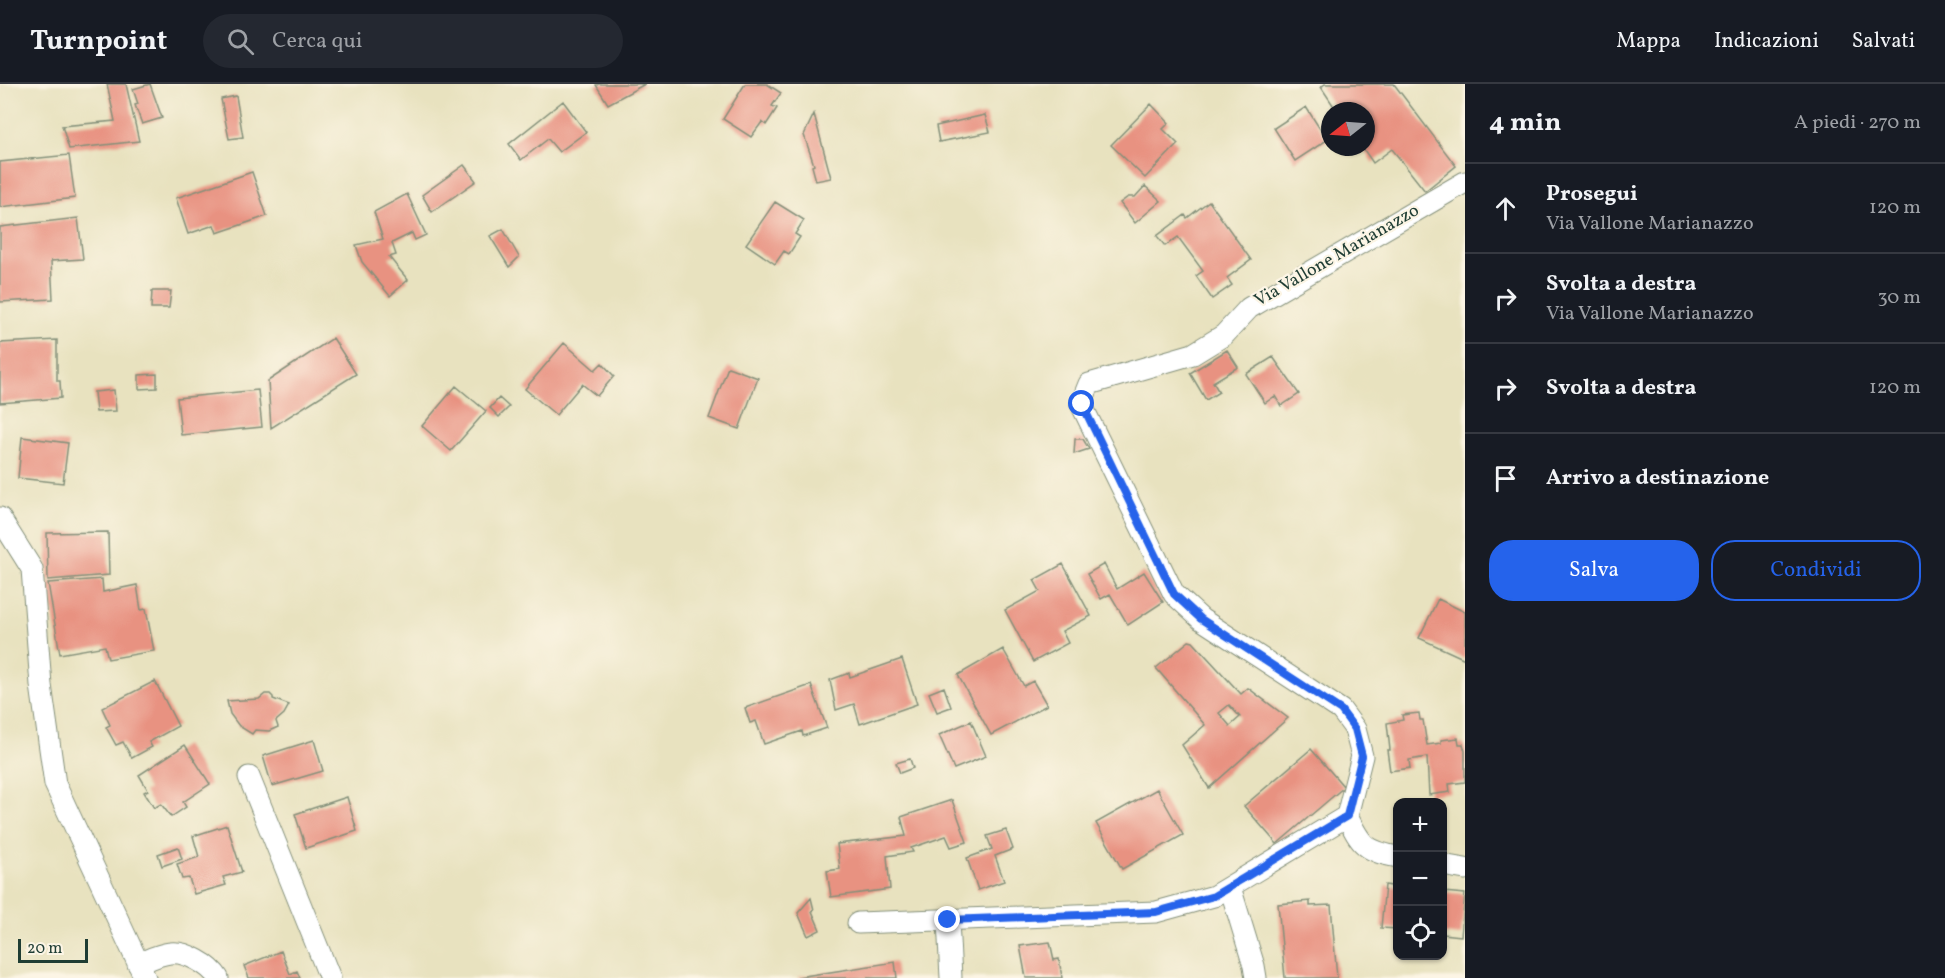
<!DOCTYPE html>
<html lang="it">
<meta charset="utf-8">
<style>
body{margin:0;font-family:Vollkorn,serif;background:#242831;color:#f1f3f6}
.controls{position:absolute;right:18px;bottom:18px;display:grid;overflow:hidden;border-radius:12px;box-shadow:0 2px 4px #0004}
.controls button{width:54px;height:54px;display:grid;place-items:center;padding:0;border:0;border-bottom:2px solid #363941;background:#171b24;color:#f1f3f6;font:30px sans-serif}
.compass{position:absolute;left:1321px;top:18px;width:54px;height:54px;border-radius:50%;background:#171b24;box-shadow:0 2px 4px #0004;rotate:253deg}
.scale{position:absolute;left:18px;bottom:15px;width:70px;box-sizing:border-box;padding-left:6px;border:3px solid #1f3d34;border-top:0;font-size:16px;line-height:21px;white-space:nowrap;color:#1f3d34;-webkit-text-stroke:4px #fcf5e5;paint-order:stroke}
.stop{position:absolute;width:18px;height:18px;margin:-14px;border:4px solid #2563eb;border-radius:50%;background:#fff}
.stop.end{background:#2563eb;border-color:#fff;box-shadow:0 2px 6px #0008}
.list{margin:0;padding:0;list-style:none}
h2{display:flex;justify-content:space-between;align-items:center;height:78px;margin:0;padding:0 24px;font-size:26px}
h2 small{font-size:20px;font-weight:400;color:#9ea1a6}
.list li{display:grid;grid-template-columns:39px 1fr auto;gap:18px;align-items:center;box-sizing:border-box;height:90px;padding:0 24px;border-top:2px solid #363941}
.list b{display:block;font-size:22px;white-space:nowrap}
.list p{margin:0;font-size:20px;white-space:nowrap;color:#9ea1a6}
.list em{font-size:20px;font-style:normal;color:#9ea1a6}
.actions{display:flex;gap:12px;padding:18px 24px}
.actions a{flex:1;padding:14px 0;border:2px solid #2563eb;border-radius:24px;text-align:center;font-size:21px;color:#2563eb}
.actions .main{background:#2563eb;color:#fff}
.icon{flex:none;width:33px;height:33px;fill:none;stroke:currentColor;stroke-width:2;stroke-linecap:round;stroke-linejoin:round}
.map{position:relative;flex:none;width:1465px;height:894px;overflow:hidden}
header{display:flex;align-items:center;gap:36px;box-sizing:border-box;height:84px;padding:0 30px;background:#171b24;border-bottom:2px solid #363941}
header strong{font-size:28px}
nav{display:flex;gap:33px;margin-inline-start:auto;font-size:21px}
.search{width:420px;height:54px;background:#242831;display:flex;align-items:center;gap:15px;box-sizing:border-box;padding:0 21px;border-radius:33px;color:#9ea1a6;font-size:22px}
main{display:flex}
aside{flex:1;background:#171b24}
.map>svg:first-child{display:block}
</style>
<header>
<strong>Turnpoint</strong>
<div class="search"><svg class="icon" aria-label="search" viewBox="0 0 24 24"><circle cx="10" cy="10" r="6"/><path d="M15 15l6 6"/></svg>Cerca qui</div>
<nav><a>Mappa</a><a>Indicazioni</a><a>Salvati</a></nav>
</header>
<main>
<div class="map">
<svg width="1465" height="894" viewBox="0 0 1465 894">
<rect width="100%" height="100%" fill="#fcf5e5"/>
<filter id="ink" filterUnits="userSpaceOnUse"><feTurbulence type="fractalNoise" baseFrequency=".0167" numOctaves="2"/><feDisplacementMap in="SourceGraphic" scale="12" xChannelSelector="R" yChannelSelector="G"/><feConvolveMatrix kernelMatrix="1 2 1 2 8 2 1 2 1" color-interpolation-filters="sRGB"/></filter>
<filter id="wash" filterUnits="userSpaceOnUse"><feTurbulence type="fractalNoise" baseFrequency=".008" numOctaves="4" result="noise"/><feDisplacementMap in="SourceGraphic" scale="24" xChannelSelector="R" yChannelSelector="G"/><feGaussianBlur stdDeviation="1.35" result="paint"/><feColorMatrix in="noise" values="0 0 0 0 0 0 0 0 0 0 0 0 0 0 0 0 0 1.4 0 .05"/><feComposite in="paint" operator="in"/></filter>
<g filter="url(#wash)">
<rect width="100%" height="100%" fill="#e8e2bf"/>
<g id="blocks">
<path fill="#e89281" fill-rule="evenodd" d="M107,0h19l13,57 -70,8 -7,-23 53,-5z
M150,0l12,34 -20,6 -7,-19 3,-1 -5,-15z
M599,0h46l-37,20 -12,-19z
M745,0h22l14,9 -9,13 5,2 -11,17 -4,-3 -11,15 -28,-18z
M1325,0h69l62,82 -31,25 -33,-42 -19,14 -11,-16h4v-36h-29l-16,-24z
M236,12l7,41 -14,2 -8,-40z
M563,17l23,31 -27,20 -11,-13 -27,21 -12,-16z
M1151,20l18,19 -6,6 15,15 -33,34 -34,-33z
M1306,23l21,33 -32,21 -21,-33z
M814,30l17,64 -15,3 -4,-15 2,-1 -10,-30z
M985,31l5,17 -51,10 -3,-16z
M69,71l6,43 -75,9v-45z
M464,81l12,16 -44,31 -10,-17z
M252,88l15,44 -50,17 -3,-8 -26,9 -12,-36z
M1145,102l16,15 -26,22 -15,-20 8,-6h7z
M407,110l19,41 -11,5 -3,-7 -20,10 4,12 -7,2 19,23 -18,16 -28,-34 -6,-17 27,-6 -9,-27z
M1209,117l42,59 -24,18 5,7 -20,14 -16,-23 7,-5 -25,-34 -13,9 -8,-10 28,-21 2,3z
M775,118l29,18 -9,14 5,3 -11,17 -5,-3 -9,13 -29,-20z
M78,134l5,41 -32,2 2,38 -53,3v-75z
M503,145l16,28 -10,10 -19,-31z
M152,207h19l-2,17h-18z
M333,254l23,36 -85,54 -3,-47z
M57,256v41h3l1,17 -61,5v-60z
M564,259l31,27 7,-7 12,13 -17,20 -15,-12 -26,31 -31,-26z
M1227,266l11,17 -25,15 6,10 -13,8 -16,-27z
M1273,273l26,37 -18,12 -6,-10 -10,7 -19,-29z
M728,283l30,11 -19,51 -30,-11z
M157,290v14l-18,1v-14z
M456,302l30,25 -35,40 -29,-25z
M114,306l2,21 -20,1 -2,-20z
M258,306l4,37 -81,8 -4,-37z
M499,314l10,9 -10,10 -9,-9z
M22,353l46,6 -5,40 -45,-5z
M1075,355h8l6,10 -15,5z
M108,448l1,43 -61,5 -1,-47z
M1063,480l28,52 -29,15 6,12 -35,19 -28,-52 35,-19 -6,-11z
M1104,480l13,25 27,-17 19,30 -35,23 -18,-31 -9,5 -14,-25z
M102,495l1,13 34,-7 4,25 5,-1 8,42 -46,8 -3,-13 -45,8 -12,-71z
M1438,515l27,13v47l-46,-21z
M1189,557l4,1 48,52 7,-6 40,30 -79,70 -27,-43 23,-20 -49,-57zM1229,621l11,12 -10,9 -11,-13z
M1003,565l21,37 9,-5 14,24 -56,30 -33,-60z
M902,575l15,45 -57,20 -6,-20 -18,6 -6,-30 19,-7 1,4z
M155,597l23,45 -29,16 3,5 -20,11 -9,-16 -7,3 -10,-18 4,-2 -8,-17z
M811,601l16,43 -24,8 -1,-5 -38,13 -8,-23 -6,2 -5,-15z
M944,603l7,20 -14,5 -8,-19z
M265,610h5l3,3v2l16,6 -5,9 -8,7 2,6 -9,4 -14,-1 -3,4 -13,-8 -9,-12 -3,-13 32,-2z
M1419,629l1,7h3l4,25 14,-2v-3l17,-2 1,6h4l2,7v31l-16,2 1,8 -21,3 -2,-38 -18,3 1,8 -20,3 -3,-21h3l-3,-27 16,-3 -1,-5z
M971,637l15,35 -32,13 -15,-34z
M314,656l9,31 -51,15 -9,-30z
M185,661l25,39 -27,18 3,5 -15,10 -10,-13 -7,4 -10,-16 4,-2 -9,-15z
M1311,665l33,38 -67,57 -33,-38z
M910,675l3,9 -13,5 -4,-10z
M1157,705l26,46 -61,34 -26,-46z
M347,713l10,34 -51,17 -11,-34z
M952,716l15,42 -16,5 -5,-11 -35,12 2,4 -26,4 3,33 -59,8 -4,-26 13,-2 -3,-25 69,-8 -5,-19z
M227,741l15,47 -19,5 3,8 -32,9 -5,-16 -7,1 -5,-15 22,-7 -6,-21z
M1006,746l7,19 -18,7 9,25 -26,9 -11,-32 25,-9 -5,-13z
M178,763l4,12 -20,7 -4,-12z
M1385,801l13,2v42l-17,-1z
M1443,808l22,2 -4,42 -18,-2z
M811,814l3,12 -2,1 8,19 -12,6 -10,-23z
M1310,817v5l21,-1 6,73h-52l-7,-74z
M1050,858l4,18 5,-1 3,19h-36l-6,-32z
M281,867l9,23 7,-3 3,7h-51l-5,-12z
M895,878l2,16h-99v-1z"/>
</g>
</g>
<g filter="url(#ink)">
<use href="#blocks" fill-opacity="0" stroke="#84907a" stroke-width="1.5"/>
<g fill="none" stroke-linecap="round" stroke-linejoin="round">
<g stroke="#84907a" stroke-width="23">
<path id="street" d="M0,434l32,51 9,116 14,99 90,194
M249,693l81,201
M1398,773c-33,-6 -37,-12 -51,-41l15,-60 -7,-27 -14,-19 -140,-91 -27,-25 -93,-190 8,-20 104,-30 31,-19 25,-27 216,-126
M1442,781l23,4
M1230,803l24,79 2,12
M948,836l3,58
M858,839l298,-11 58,-16 133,-80
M138,880c10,-4 21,-10 32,-11 16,-2 40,12 48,25"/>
</g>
<use href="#street" stroke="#fff" stroke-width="21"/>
</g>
</g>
<g fill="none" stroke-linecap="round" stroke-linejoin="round" filter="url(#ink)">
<path stroke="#2563eb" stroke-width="8" d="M948,836l208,-8 58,-16 133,-80 15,-60 -7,-27 -14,-19 -140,-91 -27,-25 -92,-190"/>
</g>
<g text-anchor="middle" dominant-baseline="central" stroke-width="4.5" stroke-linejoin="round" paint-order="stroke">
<g font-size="18" fill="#1f3d34" stroke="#fcf5e5">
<text transform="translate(1337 172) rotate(-30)">Via Vallone Marianazzo</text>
</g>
</g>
</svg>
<div class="controls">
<button>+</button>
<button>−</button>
<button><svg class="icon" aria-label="locate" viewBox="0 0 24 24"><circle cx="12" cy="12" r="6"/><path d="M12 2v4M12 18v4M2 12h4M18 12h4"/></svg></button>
</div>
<svg class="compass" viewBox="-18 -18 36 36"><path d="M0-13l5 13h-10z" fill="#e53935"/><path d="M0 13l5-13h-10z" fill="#9ea1a6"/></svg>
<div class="scale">20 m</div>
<div class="stop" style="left:1082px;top:320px"></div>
<div class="stop end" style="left:948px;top:836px"></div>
</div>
<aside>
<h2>4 min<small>A piedi · 270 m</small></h2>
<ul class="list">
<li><svg class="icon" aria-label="ahead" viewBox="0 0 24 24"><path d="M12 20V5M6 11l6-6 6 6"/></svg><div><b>Prosegui</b><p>Via Vallone Marianazzo</p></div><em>120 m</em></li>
<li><svg class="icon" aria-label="right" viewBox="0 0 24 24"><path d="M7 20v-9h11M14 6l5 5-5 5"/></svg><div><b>Svolta a destra</b><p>Via Vallone Marianazzo</p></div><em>30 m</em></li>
<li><svg class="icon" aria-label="right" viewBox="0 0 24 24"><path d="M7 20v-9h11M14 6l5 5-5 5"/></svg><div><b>Svolta a destra</b></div><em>120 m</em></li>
<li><svg class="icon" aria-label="arrive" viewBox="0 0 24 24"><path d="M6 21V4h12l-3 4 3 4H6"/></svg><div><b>Arrivo a destinazione</b></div></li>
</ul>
<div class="actions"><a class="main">Salva</a><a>Condividi</a></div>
</aside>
</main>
